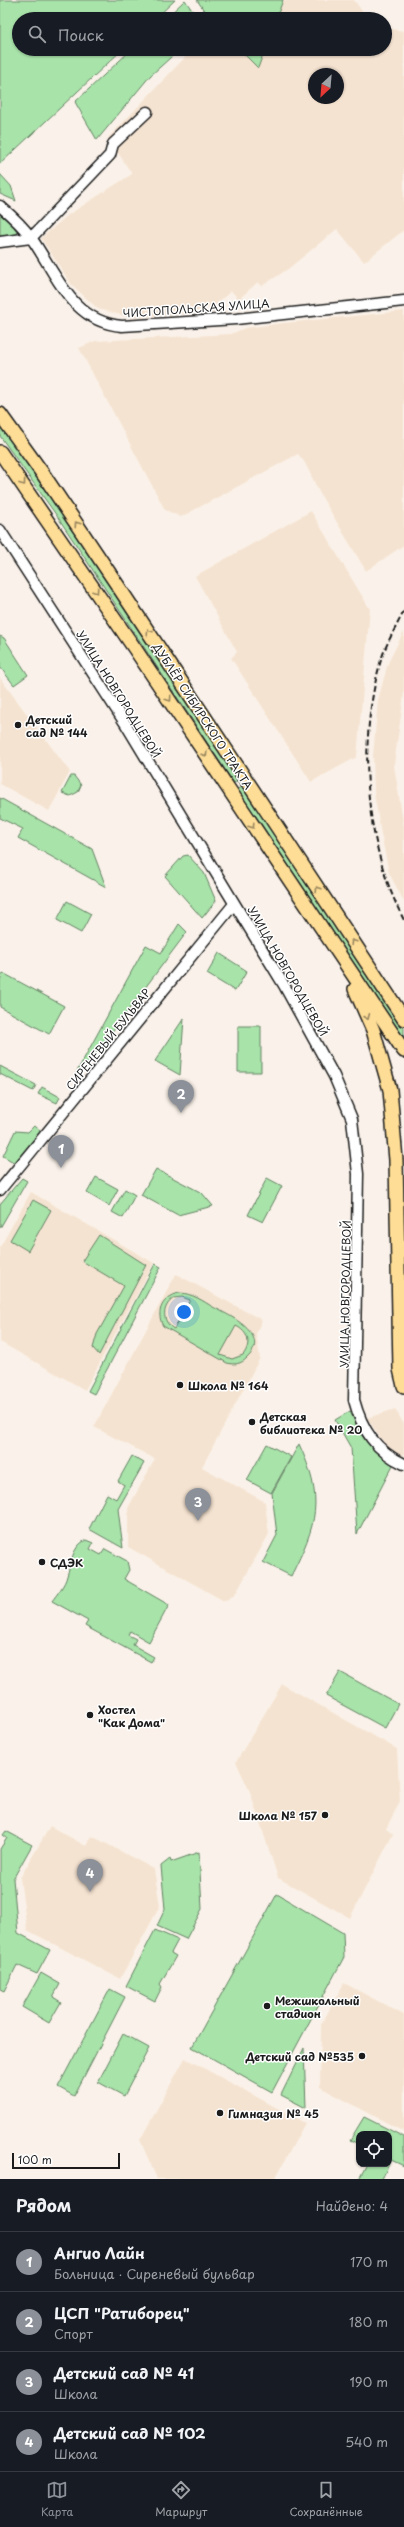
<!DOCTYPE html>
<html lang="ru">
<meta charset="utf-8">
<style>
body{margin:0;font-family:"Playpen Sans",sans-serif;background:#20242c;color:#f1f3f6}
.controls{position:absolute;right:12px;bottom:12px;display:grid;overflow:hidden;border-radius:8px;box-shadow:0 1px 3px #0004}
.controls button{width:36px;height:36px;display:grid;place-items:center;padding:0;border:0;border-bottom:1px solid #363941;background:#171b24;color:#f1f3f6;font:20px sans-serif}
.compass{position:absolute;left:308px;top:68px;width:36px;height:36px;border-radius:50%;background:#171b24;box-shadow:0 1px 3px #0004;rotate:206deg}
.scale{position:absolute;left:12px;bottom:10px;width:108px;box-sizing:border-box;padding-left:4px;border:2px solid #1c1c1c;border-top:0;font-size:11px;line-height:14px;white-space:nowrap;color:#1c1c1c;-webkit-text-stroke:3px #fff;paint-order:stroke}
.you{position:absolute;left:184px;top:1312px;width:14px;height:14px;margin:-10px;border:3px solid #fff;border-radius:50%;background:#1a73e8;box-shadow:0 0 0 6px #1a73e833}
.badge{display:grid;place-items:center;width:26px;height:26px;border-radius:50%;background:#8c9099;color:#fff;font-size:13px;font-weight:700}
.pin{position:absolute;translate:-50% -33px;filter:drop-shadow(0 1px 2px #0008)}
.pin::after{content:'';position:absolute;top:21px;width:14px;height:12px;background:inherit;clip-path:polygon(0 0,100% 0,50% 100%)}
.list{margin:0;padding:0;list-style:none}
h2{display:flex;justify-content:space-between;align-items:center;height:52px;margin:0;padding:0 16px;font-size:17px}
h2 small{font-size:13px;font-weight:400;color:#9ea1a6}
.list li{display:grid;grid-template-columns:26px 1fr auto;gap:12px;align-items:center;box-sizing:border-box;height:60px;padding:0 16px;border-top:1px solid #363941}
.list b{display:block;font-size:15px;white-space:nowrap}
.list p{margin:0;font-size:13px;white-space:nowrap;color:#9ea1a6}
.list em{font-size:13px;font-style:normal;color:#9ea1a6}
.icon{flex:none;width:22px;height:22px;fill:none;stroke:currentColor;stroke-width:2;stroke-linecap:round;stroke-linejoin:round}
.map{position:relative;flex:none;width:404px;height:2179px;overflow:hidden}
.search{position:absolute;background:#171b24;box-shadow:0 1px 3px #0004;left:12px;right:12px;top:12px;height:44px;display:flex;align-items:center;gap:10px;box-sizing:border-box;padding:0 14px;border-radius:22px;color:#9ea1a6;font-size:15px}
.sheet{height:292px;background:#171b24}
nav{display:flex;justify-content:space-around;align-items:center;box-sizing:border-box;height:56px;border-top:1px solid #363941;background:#171b24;font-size:11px;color:#9ea1a6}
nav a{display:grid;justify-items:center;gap:2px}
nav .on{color:#8c9099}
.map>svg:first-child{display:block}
</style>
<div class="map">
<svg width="404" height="2179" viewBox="0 0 404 2179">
<rect width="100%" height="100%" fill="#faf2ea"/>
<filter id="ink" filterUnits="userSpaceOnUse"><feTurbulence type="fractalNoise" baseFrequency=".025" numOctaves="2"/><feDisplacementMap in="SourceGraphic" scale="8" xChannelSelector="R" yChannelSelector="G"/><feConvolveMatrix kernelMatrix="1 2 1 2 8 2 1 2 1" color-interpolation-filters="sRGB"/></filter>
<g filter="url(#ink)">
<path fill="#f5e3d1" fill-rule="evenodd" d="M283,0h71l14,19h-92z
M385,28l19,3v199l-40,32 -27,-33 -49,40 -26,17 -4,-4 -19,17 -8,-8 -16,14 -20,7 -63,6 -34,-9 -27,-25 -30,-46 27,-23 64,-41 -24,-36 85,-89h46l19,19 7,-19h120zM314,74h24v24h-24z
M404,311v234l-38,26 -46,-77 -15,-31 -7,-9 -117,63 -16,-7 -86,-162 16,-7 136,-7 14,-6 39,-5z
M311,511l59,98 -13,148 -46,25 -80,-124 6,-6 -42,-76z
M404,631v63l-10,71 10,62v75l-15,-29 -8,-39 -7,-41 -1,-38 5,-55 10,-37z
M0,678l70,94 -21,39 -49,-27z
M31,1192l123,71 -69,127 -85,-48v-95z
M176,1274l86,46 -6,14 4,24 -58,109 63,35 4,32 -34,61 -11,6 -96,-54v-39l27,-49 -61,-32z
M395,1409l9,15v33l-17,-9 -20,-30z
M282,1684l115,65 3,52 -14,28 7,5 -43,84 -72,-40 -28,-86 -14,-30z
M50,1826l36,20 6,-10 62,33 6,37 -40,73 -93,-49 -7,-52z
M344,1983l60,32v117l-84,-45 1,-62z
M185,2058l120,65 -30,56h-118l-17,-39z"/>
<path fill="#a8e3a9" stroke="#628062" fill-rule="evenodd" d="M0,0h175l-20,19h-136v30h104l-123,115z
M185,0l13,19h-33z
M197,0h86l-7,19h-66z
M132,49h48l-30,27 -53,64 -22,-38z
M239,49h26l-7,19z
M0,174l11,12 5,15 -16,-7z
M0,214l14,13 6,9h-20z
M0,424l33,44 207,311 -6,4 -177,-267 -57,-80z
M0,636l4,2 24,37 -14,10 -14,-18z
M71,776h3l7,9 -3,7 -8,4 -8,-3z
M244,785l160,243v14l-166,-252z
M0,798l92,51 14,38 -88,-49 5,-9 -23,-11z
M188,855l16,18 12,28 -14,17 -37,-42 18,-20z
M67,901l24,13 -10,19 -24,-13z
M179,924l8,8 -109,145 -3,-2 71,-130 15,8z
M219,953l28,18 -12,20 -28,-17z
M3,973l61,33 -15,28 -49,-27v-27z
M184,1018l-4,57 -25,-14z
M238,1026h23v46h-23z
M0,1066l36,19 -3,6 -33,-17z
M42,1087l18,10 -3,6 -19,-9z
M34,1126l8,5 -25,33 -14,-8 12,-25 13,1z
M156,1169l46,24 11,13 -35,9 -37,-20z
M96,1177l22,12 -9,17 -22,-13z
M22,1178l5,3 -27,47v-24z
M267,1178l15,8 -19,36 -15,-7z
M125,1189l10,6 -12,23 -11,-6z
M33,1200l18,10 -23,41 -18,-11z
M99,1235l47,30 -47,90 -6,-7 4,-14 27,-48 -42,-25z
M155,1264l6,3 -67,127 -6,-3z
M179,1293c13,0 24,8 34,14 16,8 59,28 34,51 -6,6 -12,7 -20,5l-64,-37c-8,-15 0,-29 16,-33zM174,1298l8,-1 8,3 -16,29c-13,-8 -12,-23 0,-31zM236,1326c12,6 16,17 7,29l-11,4 -12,-4z
M350,1411c12,27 17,37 43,54l-36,69 -6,-86 -16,-28z
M267,1444l24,13 -20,36 -24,-13z
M299,1444c26,56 18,80 -8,132l-28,-14 14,-27 -5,-42z
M132,1456l12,7 -26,46 5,39 -34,-19 18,-35 9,5 8,-14 -6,-4z
M86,1540l7,3 -3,6 11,6 4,-6 22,12 2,9 -5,9 45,26 -20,37 -19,-11 -2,4 8,4 -3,6 21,12 -3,5 -66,-36 3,-5 -36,-20c5,-7 13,-16 15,-25 4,-12 5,-30 19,-36z
M340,1672l58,32 -13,24 -59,-32z
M6,1831l26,14 -19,34 5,54 32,17 -13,24 -20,-9 -13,26 -4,-2v-140l7,-11 -4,-3z
M199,1852l3,57 -16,30 -29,-13 8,-17 -4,-43 9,-7 1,3z
M277,1894l66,39 1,24 -72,135 -80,-45z
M155,1930l23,10 -7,13 5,3 -16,28 2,3 -7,14 -29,-15z
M41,1973l19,11 -7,13 8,5 -12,21 -27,-16z
M110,1989l15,8 -51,99 -16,-9z
M123,2034l26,14 -25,48 -26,-14z
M304,2048l2,60 -25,-13z
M364,2117l40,20v29l-13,-6 -2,4v-30h-30v10l-9,-4z
M367,2164h22l-7,15h-23z"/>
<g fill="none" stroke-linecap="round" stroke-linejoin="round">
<g stroke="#1c1c1c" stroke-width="13">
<path id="minor" d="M0,206c12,10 23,20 32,33 25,36 40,83 90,87l114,-7 168,-18
M31,238l79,-83 3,-11 34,-32
M0,242l31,-4
M0,530l125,193 160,264 49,89 18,43 6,55 -4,226c8,30 22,51 50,64
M0,1190l234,-286"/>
</g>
<g stroke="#1c1c1c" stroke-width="16">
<path id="major" d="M0,414l43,60 75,112 286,433
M0,452l135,197 269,402
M355,989l18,41 17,60 6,70 4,209 4,17"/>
</g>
<use href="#minor" stroke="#fff" stroke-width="10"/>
<use href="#major" stroke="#fedd96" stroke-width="13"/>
<path stroke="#1c1c1c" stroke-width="2" stroke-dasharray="6 3" stroke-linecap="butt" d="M404,611c-8,16 -18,33 -23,49 -24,83 -17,184 23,260"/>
</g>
<defs><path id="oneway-chevron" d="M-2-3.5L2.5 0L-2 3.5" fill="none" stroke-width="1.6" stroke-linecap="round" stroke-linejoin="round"/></defs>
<g stroke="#98865f">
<use href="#oneway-chevron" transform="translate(23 483) rotate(54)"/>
<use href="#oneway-chevron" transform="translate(77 524) rotate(-124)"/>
<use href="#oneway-chevron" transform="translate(96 591) rotate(56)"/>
<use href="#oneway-chevron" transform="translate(149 632) rotate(-123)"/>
<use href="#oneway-chevron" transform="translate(169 699) rotate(56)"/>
<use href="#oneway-chevron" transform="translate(205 754) rotate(57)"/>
<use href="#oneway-chevron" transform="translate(252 826) rotate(56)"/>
<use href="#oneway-chevron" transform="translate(318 889) rotate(-123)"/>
<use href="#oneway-chevron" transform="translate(353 942) rotate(-124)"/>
<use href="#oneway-chevron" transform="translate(367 1017) rotate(67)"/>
</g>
</g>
<g fill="#1c1c1c" stroke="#fff" stroke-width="1.5">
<circle cx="18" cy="725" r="4"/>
<circle cx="180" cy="1385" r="4"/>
<circle cx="252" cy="1422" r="4"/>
<circle cx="42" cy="1562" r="4"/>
<circle cx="90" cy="1715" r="4"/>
<circle cx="325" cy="1815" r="4"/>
<circle cx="267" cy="2006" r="4"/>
<circle cx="362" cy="2056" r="4"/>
<circle cx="220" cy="2113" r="4"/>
</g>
<g text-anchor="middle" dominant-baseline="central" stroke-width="3" stroke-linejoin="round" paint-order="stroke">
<g font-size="11" fill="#1c1c1c" stroke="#fff">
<text transform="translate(196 308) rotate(-4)">ЧИСТОПОЛЬСКАЯ УЛИЦА</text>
<text transform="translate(119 694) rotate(58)">УЛИЦА НОВГОРОДЦЕВОЙ</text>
<text transform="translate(203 716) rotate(57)">ДУБЛЁР СИБИРСКОГО ТРАКТА</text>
<text transform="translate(288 971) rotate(60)">УЛИЦА НОВГОРОДЦЕВОЙ</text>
<text transform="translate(108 1039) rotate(-51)">СИРЕНЕВЫЙ БУЛЬВАР</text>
<text transform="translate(345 1294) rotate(-89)">УЛИЦА НОВГОРОДЦЕВОЙ</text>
</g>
<g font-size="11" font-weight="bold" fill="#1c1c1c" stroke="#fff" text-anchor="start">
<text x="26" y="719">Детский<tspan x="26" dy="13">сад № 144</tspan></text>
<text x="188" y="1385">Школа № 164</text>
<text x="260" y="1416">Детская<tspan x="260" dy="13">библиотека № 20</tspan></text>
<text x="50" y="1562">СДЭК</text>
<text x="98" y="1709">Хостел<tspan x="98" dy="13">"Как Дома"</tspan></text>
<text x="317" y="1815" text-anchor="end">Школа № 157</text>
<text x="275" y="2000">Межшкольный<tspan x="275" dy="13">стадион</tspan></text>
<text x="354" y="2056" text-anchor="end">Детский сад №535</text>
<text x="228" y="2113">Гимназия № 45</text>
</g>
</g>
</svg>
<div class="controls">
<button><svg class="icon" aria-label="locate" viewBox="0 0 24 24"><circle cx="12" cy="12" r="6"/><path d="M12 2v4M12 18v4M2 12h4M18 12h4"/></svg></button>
</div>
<svg class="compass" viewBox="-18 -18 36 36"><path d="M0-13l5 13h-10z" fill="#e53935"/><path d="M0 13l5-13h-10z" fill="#9ea1a6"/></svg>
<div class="scale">100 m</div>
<div class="you"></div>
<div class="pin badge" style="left:61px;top:1168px">1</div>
<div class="pin badge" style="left:181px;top:1113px">2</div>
<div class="pin badge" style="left:198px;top:1521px">3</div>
<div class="pin badge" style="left:90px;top:1892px">4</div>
<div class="search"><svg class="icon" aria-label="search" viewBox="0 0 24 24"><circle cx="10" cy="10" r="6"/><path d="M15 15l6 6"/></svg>Поиск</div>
</div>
<section class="sheet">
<h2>Рядом<small>Найдено: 4</small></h2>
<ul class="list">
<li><span class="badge">1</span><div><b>Ангио Лайн</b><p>Больница · Сиреневый бульвар</p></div><em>170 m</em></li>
<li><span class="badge">2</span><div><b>ЦСП &quot;Ратиборец&quot;</b><p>Спорт</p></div><em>180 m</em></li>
<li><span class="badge">3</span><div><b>Детский сад № 41</b><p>Школа</p></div><em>190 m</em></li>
<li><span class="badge">4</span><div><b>Детский сад № 102</b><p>Школа</p></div><em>540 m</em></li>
</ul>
</section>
<nav>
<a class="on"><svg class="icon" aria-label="map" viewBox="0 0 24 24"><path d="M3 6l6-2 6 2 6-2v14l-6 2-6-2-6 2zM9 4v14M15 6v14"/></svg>Карта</a>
<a><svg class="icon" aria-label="directions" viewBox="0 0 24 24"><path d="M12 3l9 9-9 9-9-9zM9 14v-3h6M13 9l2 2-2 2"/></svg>Маршрут</a>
<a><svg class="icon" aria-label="saved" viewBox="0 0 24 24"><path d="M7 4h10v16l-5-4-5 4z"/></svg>Сохранённые</a>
</nav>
